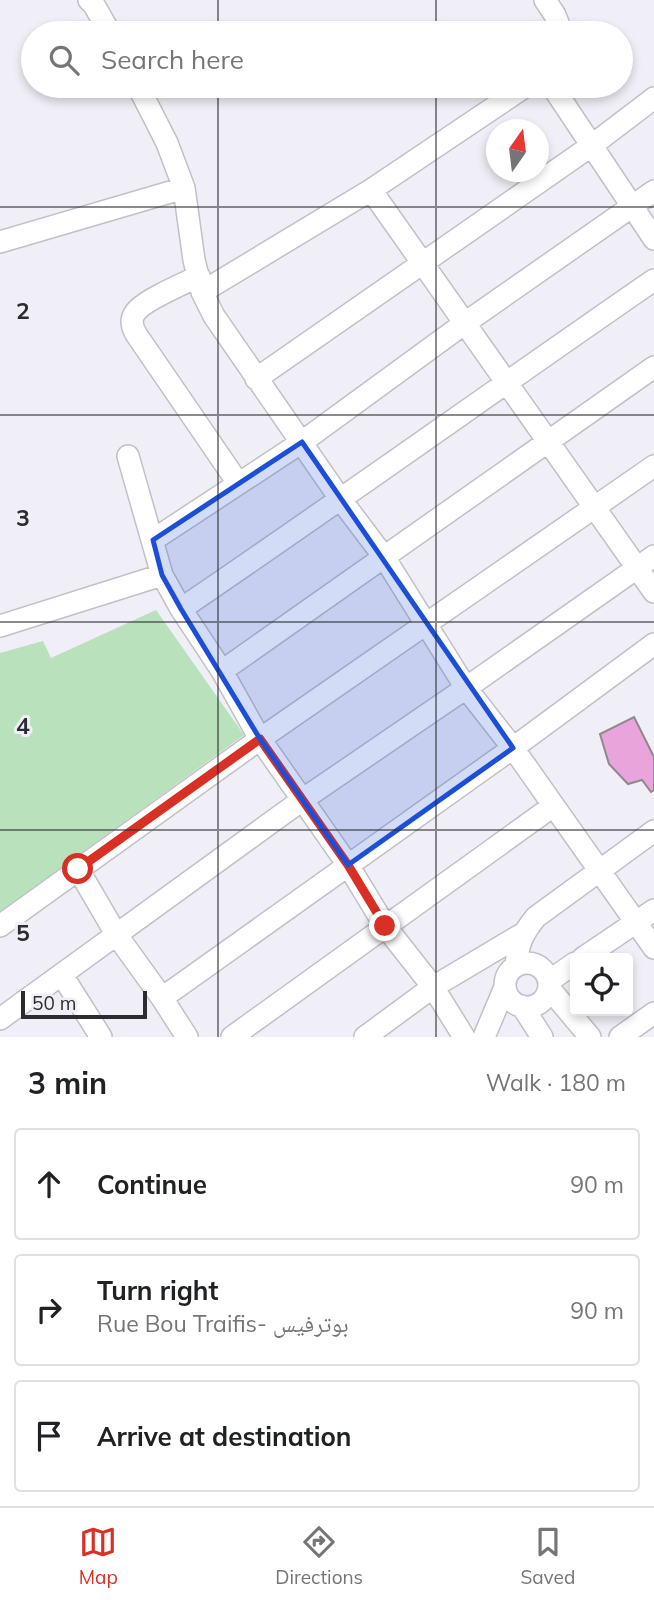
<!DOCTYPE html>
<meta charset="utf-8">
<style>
body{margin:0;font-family:Mulish,"Noto Naskh Arabic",sans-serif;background:#f6f6f6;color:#202124}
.controls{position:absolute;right:21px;bottom:21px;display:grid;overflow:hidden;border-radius:7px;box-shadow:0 4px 10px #0003}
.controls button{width:63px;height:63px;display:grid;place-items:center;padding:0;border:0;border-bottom:2px solid #e0e0e0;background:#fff;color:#202124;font:35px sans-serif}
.compass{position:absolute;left:486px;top:119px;width:63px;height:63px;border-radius:50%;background:#fff;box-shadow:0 4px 10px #0003;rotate:14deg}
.scale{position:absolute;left:21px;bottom:18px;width:126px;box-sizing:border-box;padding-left:7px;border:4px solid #2c2c2f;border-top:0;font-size:19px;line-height:24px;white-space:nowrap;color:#2c2c2f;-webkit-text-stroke:5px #f0eff7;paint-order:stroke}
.stop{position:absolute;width:21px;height:21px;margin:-16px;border:5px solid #d93025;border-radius:50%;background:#fff}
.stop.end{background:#d93025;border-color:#fff;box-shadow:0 2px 7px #0008}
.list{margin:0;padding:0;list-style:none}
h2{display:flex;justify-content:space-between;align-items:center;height:91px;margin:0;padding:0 28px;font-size:30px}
h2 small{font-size:23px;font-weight:400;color:#757577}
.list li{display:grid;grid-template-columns:46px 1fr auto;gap:21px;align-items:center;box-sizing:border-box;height:112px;margin:0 14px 14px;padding:0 14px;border:2px solid #e0e0e0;border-radius:7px}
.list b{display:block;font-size:26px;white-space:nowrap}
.list p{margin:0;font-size:23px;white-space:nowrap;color:#757577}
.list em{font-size:23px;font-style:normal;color:#757577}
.icon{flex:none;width:38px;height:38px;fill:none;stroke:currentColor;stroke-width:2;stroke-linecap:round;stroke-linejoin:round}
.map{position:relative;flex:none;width:654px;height:1037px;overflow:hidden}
.search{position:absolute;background:#fff;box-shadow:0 4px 10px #0003;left:21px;right:21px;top:21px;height:77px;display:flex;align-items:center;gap:18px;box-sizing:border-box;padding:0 24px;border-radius:38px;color:#757577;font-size:26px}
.sheet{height:469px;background:#fff}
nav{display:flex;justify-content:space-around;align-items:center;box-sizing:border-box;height:98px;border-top:2px solid #e0e0e0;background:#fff;font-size:19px;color:#757577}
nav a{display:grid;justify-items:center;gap:4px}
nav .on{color:#d93025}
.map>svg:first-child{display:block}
</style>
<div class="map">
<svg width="654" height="1037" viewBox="0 0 654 1037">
<rect width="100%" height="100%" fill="#f0eff7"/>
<path fill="#b9e1bc" d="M156,610l88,125 -244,177v-259l43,-12 8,17z"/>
<path fill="#e9a4db" stroke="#8f898e" stroke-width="2" d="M634,717l20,40v33l-3,2 -9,-12 -14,4 -19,-20 -9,-30z"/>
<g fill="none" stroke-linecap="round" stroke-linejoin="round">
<g stroke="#c1c0c7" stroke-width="24">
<path id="minor" d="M89,0l5,5 16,28
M545,0l10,15 7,18
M138,86l29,57 17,45 10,72 8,32 12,24 127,184 43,57 82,131 47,60 141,200
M552,86l102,153
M371,190l283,402
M0,242l184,-54
M199,276c-14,7 -57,25 -64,37 -5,7 -3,14 1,21l102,149
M202,292l169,-102 155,-104
M256,379l335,-233 63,-48
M128,456l34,119 19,34 41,62 38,68 88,126 37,61 48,61 31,50
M153,540l149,-98 163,-119 189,-132
M181,609c159,-108 315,-220 473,-329
M0,626l162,-51
M222,671l432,-304
M78,869l38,65 46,64 25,39
M0,926l260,-187 394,-273
M583,958l71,-48
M505 985a22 22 0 1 1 44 0a22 22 0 1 1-44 0Z
M516,966c2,-22 6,-32 20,-49l118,-86
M62,975l39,62
M549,981l26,-18
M549,988l41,49
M162,998l351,-250 141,-104
M522,1006l20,31
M0,1019l302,-219 164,-112 188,-132
M232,1037l321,-231
M365,1037l68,-50 91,-54
M484,1037l21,-50
M620,1037l34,-24"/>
</g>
<use href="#minor" stroke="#fff" stroke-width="21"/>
</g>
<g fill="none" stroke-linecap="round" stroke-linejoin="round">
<path stroke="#d93025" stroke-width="9" d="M78,869l182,-130 88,126 37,61"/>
</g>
<path fill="#1d4ed8" fill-opacity="0.2" stroke="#1d4ed8" stroke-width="5" stroke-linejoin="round" d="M302,442l211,306 -165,117 -88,-126 -79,-130 -19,-34 -9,-35z"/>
<path fill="none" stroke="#2c2c2f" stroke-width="2" stroke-opacity="0.55" d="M218,0v33M436,0v33M218,86v951M436,86v951M0,207h654M0,415h654M0,622h654M0,830h654"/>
<g font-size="23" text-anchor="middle" font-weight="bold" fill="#2c2c2f" stroke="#f0eff7" stroke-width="6" stroke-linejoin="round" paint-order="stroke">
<text x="23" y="319">2</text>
<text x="23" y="526">3</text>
<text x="23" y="734">4</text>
<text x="23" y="941">5</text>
</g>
</svg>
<div class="controls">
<button><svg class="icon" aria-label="locate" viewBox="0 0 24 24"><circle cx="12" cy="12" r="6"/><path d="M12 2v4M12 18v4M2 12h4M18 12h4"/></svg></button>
</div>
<svg class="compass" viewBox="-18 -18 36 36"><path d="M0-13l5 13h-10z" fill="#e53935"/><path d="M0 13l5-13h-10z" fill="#757577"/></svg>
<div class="scale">50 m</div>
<div class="stop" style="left:78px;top:869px"></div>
<div class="stop end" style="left:385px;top:926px"></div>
<div class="search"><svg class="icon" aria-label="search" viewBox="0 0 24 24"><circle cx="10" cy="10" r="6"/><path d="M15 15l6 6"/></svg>Search here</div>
</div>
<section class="sheet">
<h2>3 min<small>Walk · 180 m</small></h2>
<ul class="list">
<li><svg class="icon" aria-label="ahead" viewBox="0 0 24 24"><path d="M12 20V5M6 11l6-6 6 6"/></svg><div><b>Continue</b></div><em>90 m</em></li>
<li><svg class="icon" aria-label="right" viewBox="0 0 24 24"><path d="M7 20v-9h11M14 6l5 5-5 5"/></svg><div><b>Turn right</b><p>Rue Bou Traifis- بوترفيس</p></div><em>90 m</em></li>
<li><svg class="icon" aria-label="arrive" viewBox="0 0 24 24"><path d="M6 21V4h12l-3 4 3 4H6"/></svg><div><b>Arrive at destination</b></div></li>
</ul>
</section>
<nav>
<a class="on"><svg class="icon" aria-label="map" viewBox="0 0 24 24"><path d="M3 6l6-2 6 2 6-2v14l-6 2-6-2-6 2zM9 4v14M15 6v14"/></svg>Map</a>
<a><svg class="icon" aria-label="directions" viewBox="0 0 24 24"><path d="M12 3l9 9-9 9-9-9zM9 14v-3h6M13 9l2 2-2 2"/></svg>Directions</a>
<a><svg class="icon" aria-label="saved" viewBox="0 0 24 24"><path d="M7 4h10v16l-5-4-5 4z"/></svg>Saved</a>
</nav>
